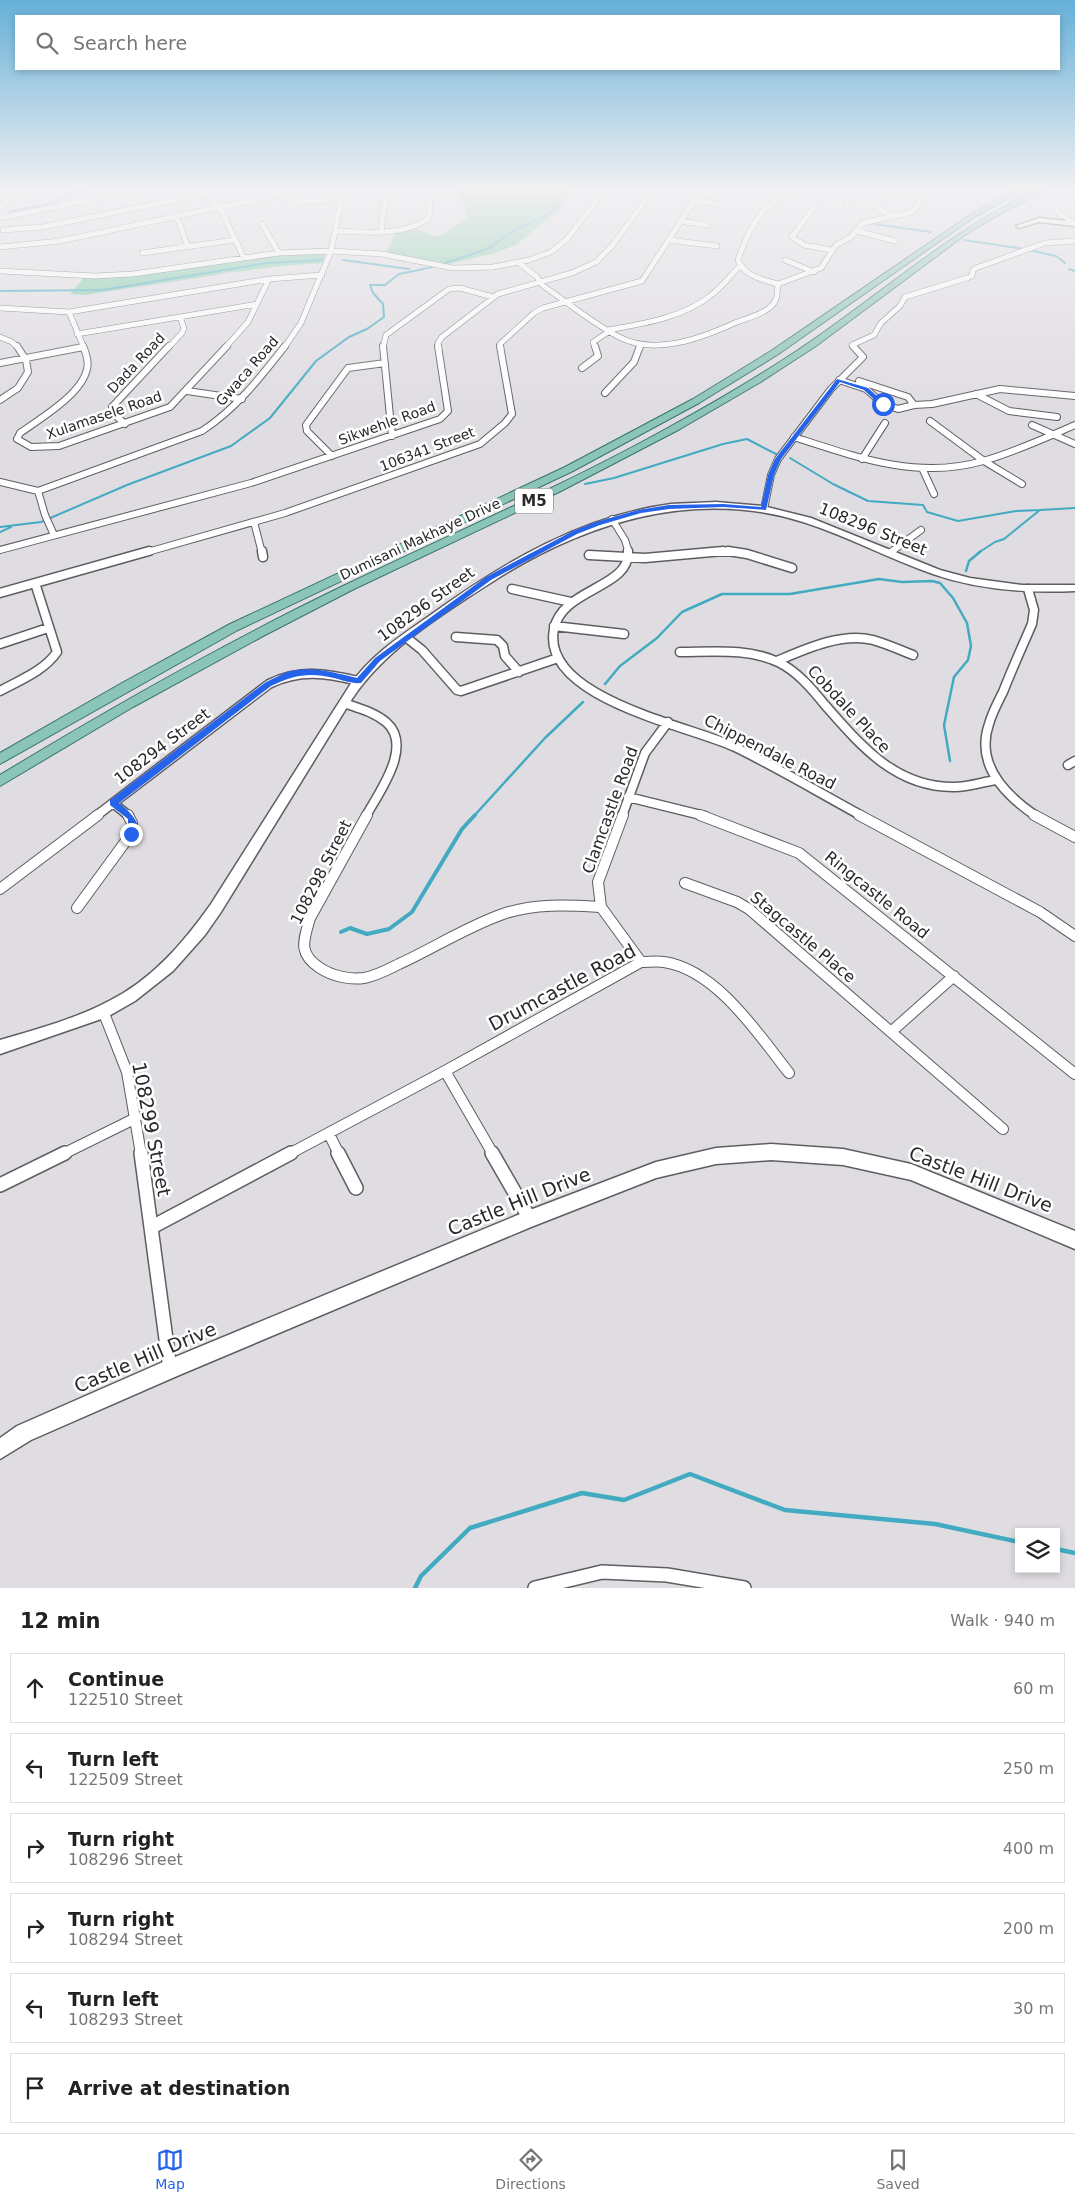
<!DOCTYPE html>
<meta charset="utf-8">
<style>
body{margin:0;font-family:"DejaVu Sans",sans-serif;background:#f6f6f6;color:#222}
.controls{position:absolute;right:15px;bottom:15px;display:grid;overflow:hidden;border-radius:0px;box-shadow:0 2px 8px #0003}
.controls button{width:45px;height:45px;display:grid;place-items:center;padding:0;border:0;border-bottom:1px solid #e0e0e0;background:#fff;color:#222;font:25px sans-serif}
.stop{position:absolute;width:15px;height:15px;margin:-11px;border:4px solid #2563eb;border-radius:50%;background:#fff}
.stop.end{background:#2563eb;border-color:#fff;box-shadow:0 1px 5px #0008}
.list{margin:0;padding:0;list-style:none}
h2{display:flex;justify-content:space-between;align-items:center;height:65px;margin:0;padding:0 20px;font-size:21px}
h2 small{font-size:16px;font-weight:400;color:#767676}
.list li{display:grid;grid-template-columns:32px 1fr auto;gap:15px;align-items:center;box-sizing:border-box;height:70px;margin:0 10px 10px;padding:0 10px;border:1px solid #e0e0e0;border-radius:0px}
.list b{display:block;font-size:19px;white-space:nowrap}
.list p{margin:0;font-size:16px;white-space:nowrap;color:#767676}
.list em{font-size:16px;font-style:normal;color:#767676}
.icon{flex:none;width:28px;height:28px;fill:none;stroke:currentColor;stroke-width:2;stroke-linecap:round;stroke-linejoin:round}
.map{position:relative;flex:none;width:1075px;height:1588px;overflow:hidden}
.search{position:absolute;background:#fff;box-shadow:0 2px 8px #0003;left:15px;right:15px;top:15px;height:55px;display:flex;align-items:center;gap:12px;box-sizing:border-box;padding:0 18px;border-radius:0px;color:#767676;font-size:19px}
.sheet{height:545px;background:#fff}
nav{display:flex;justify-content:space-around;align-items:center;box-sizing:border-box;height:70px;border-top:1px solid #e0e0e0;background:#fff;font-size:14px;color:#767676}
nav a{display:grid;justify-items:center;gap:2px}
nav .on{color:#2563eb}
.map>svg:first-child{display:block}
</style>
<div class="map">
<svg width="1075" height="1588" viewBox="0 0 1075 1588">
<rect width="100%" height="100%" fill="#e0dde2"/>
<path fill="#84cca9" d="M459,187h113l-2,6 -12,18 -42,34 -21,8 -47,11 -61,-12 9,-21 20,-3 16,8h9l27,-19 -10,-27z
M326,248v5l-4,10c-25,1 -47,4 -71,7 -13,2 -22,1 -35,5l-132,20 -14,-1 18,-21c80,1 158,-25 238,-25z"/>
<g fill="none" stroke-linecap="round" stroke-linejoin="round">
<path stroke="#42aac1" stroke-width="2" d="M8,212l46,-9 11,-7 30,-9
M874,224l57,8
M964,240l60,9
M1029,250l27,6 9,7
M343,260l66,9
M443,264c15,-6 33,-10 48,-17 6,-4 12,-10 19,-14 25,-14 47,-15 59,-46
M423,269l9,-2
M1069,269l6,2
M0,291l103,-1 164,-27 55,-3
M790,458l43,26 35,17 55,4 4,7 31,9 58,-10 24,-1
M585,484l29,-6 109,-34 24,-5 29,15
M0,527l41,-5 86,-37 104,-39 39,-28 46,-57 33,-24 18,-8 17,-12 -1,-13 -10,-11 -3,-8h15l14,-11 25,-5
M0,532l11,-5
M978,553l17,-11 9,-3 36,-29 35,-2"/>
<path stroke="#42aac1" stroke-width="2.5" d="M966,571l3,-10 12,-10
M605,684l15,-18 37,-28 25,-26 40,-18h68l89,-15 23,3 30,-1 8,2 13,15 14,25 4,23 -3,14 -14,17 -10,48 6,36
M474,816l71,-78 38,-36"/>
<path stroke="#42aac1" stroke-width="4" d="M341,932l9,-4 17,6 22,-5 23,-17 50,-83 13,-14"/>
<path stroke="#42aac1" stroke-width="4.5" d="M1056,1549l19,4
M415,1588l6,-12 49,-48 112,-35 42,7 66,-26 95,36 150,14 84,18"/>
<g stroke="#605d62" stroke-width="6">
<path id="street-far4" d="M197,187l23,21 24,50
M261,187c26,16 53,17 82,10
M770,187l21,6
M847,187v17
M862,187l60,11
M202,192l22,-5
M700,192l24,2
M694,201l23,3
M814,207l-22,30 12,8 28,5
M876,207l17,10
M0,208l8,-10 19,-11
M1057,211l18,13
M177,217l11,30
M0,218l155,-31
M681,221l26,4
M262,224l17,29
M3,230l40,-3 161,-33
M336,231c30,1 67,6 93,-13l2,-31
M381,231l6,-44
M857,231l38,10
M669,240l48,6
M0,247l60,-6 232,-49
M142,253l93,-13
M785,260l29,12
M519,263l18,14 5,8c25,17 50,38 77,52 37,19 83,1 118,-15 11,-4 35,-10 39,-23 2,-4 1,-10 2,-15l43,-16 15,-23 15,-8 12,-14 50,-11 11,-18 -4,-7
M0,271l95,5 38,-2 146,-21 52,-2 51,3 71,14 40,-1 36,-7 22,-8 16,-13 40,-52
M778,284c-15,-4 -34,-8 -40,-24 7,-21 18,-48 38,-60 9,-6 19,-9 29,-13
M0,308l69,4 200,-33 53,-4
M69,312l15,36
M608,330c34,-6 74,-12 102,-34 12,-9 20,-20 30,-30
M77,334l180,-30
M0,337l12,5 6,6
M852,345l22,-10 7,-12 19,-17 5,-9 62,-19 5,-2 1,-6 3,-2 69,-25 30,-2
M852,345l3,3
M80,348l3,-1
M168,348l14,-15 2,-5 -4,-11
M225,348l23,-26 21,-43
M284,348l17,-25 30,-72 13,-64
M383,348l3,-13 63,-46 11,-1 33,9
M439,348l-1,-5 4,-6 56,-43 74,-21 24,-11 16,-16 43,-59
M501,348l-1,-4 34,-31 9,-5 99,-27 61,-94
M595,348l-2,-6 17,-11
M640,348l1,-4"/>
</g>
<g stroke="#605d62" stroke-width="8">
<path id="street-far3" d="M83,346c3,7 6,16 4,23 -5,25 -47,50 -67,64l-3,6 14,8 28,-1 111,-39 57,-61
M383,346l9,90
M0,363l83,-16
M582,368l16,-12 -3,-10
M839,380l27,9 17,15 15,5 16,-4 18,-1 68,-15 75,7
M859,381l49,16 6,8
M187,391l55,8
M605,393l29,-31 6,-16
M976,394l33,17 48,6
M0,400l18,-12 10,-16 -2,-12 -9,-14
M930,421l54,40 38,23
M125,424l-12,-11 -1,-6 57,-61
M1032,425l43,19
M794,437c62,20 124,43 189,24 32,-9 62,-23 92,-36
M332,456l-25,-25 -1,-6 42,-57 37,-5
M862,459l23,-36
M923,470l11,24
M0,482l38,9
M38,491l164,-60c34,-22 58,-53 83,-85
M38,491l7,24 9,20
M764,509l7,-34 7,-16 53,-70 32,-32 -10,-11
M612,519l13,21 4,13
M254,522l8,31
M0,550l251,-67 189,-64 8,-8 -10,-65
M891,552l30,-22
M144,553l141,-40 195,-69 25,-21 7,-9 -12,-68
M708,553h29"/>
</g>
<g stroke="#605d62" stroke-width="11">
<path id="street-far2" d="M262,551l1,6
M628,551c3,37 -66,37 -74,78 -14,69 136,97 181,118 43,21 85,46 127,69
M728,551l19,3 45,14
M589,555l56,3 78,-7
M512,589l59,13
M1028,589l6,21 -2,14c-10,23 -20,45 -29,68 -5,10 -11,21 -14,32 -14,40 16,71 47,92
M0,593l149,-42
M554,626l70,8
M456,637l41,3 6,6 2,10 14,16
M407,638l15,12 35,40 4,1 97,-33
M0,644l48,-16
M680,652c32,0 68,-4 98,10 19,9 34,27 47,43 36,41 71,83 130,82 14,0 27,-5 41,-7
M777,661c28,-12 65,-29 96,-21 14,4 27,10 40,15
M0,691c20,-11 44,-20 57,-39l-22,-69
M344,703c14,5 30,9 42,19 28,24 -7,70 -20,94
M1068,765l7,-4
M628,797l77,19
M113,803l16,13
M96,816l173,-132c31,-15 57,-11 89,-3
M622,816l23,-63 23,-31"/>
</g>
<g stroke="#605d62" stroke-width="12">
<path id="street-far1" d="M367,815l-57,103c-6,22 -13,35 10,50 12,8 30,12 44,10 12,-2 25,-9 35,-14 35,-16 67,-37 104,-50 32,-11 64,-9 98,-7
M623,815l-25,67 3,25 40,55
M700,815l99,38 276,221
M859,815l181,97 35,24
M1034,815l41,22
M685,883l52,19 12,7 254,220
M0,889l98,-74
M77,908l54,-74 1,-11 -4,-8
M103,1011l24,61 14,82
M892,1031l62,-55
M445,1071l48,83
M329,1134l10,20
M63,1154l73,-36
M289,1154l156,-83 196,-109c8,0 16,-1 23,0 53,8 94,72 125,111"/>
</g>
<g stroke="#605d62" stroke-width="16">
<path id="street" d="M141,1153l29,216
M338,1153l18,35
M492,1153l38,66
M0,1185l65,-32
M152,1227l139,-74
M535,1588l67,-16 65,3 77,13"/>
</g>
<g stroke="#605d62" stroke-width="3">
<path id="secondary" d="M1039,218l36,4v4l-36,-4 -20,6 -3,-2z
M716,502l47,4 48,12 129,52 30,8 52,7h53v6c-48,2 -96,-1 -142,-17 -44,-15 -85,-38 -130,-52 -108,-34 -218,0 -311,60 -48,31 -108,68 -140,117l-131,213 -16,23 -32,36 -38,30 -28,16 -107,37v-14c37,-11 75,-21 109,-39 43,-21 75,-59 102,-97l139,-219c22,-31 52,-50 82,-71 72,-52 150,-98 239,-110 15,-1 30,-1 45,-2z
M771,1144l72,5 68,15 164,67v18l-164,-69 -68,-15 -72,-5 -55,4 -60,14 -125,49 -354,149 -146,64 -31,19v-21l17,-12 146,-64 367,-152 126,-48 60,-14z"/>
</g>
<g stroke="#367469" stroke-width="2">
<path id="primary" d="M1020,187l7,1 -53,29 -197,138 -78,48 -126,68 -335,159 -238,134v-11l122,-70 108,-59 335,-157 128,-68 78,-48 199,-136z
M1042,187h9l-58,31 -28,17 -149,111 -57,37 -79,46 -121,63 -205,97 -89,46 -132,72 -133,79v-11c112,-68 225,-132 343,-189 110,-53 223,-101 330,-161 53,-29 105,-60 154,-95 70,-50 136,-106 215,-143z"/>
</g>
<use href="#street-far4" stroke="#fff" stroke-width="5"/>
<use href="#street-far3" stroke="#fff" stroke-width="6"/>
<use href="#street-far2" stroke="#fff" stroke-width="8"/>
<use href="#street-far1" stroke="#fff" stroke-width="10"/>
<use href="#street" stroke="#fff" stroke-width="13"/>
<use href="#secondary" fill="#fff" fill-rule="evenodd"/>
<use href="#primary" fill="#8bc4b9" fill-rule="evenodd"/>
</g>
<linearGradient id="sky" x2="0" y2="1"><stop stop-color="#65b0d8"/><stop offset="0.46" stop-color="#f1f0f2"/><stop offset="1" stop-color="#f1f0f2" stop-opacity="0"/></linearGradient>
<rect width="1075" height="410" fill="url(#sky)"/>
<path fill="#2563eb" d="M837,379l31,9 18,16 -5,2 -17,-16 -24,-8 -59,77 -7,16 -8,35 -43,-3 -54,2 -28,4 -41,12 -23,9 -86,46 -111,81 -19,22c-9,1 -19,-3 -27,-5 -25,-6 -40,-3 -63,8l-152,117c9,7 29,24 12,34l-3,-1v-17l-18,-14v-5l156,-118c7,-3 14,-7 21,-10 22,-7 49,1 70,6l18,-20 111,-81 87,-46 23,-9 42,-12 31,-5 54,-1 38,3 7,-32 7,-16z"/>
<g text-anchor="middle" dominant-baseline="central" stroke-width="5" stroke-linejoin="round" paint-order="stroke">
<g font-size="14" fill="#29282a" stroke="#fff">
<text transform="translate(136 363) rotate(-47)">Dada Road</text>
<text transform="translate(247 371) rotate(-49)">Gwaca Road</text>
<text transform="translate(104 415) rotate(-19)">Xulamasele Road</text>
<text transform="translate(387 423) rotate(-20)">Sikwehle Road</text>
<text transform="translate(427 449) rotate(-21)">106341 Street</text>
<text transform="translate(420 539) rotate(-25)">Dumisani Makhaye Drive</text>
</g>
<rect fill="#fff" stroke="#69686a" stroke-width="1" x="515" y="488.5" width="38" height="25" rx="4"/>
<g font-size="15" font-weight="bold" fill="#29282a">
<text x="534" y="501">M5</text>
</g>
<g font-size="16" fill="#29282a" stroke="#fff">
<text transform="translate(873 529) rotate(22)">108296 Street</text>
<text transform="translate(426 604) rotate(-36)">108296 Street</text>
<text transform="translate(849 709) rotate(47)">Cobdale Place</text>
<text transform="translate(162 746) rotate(-37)">108294 Street</text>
<text transform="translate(770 752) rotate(27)">Chippendale Road</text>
<text transform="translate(610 810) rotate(-70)">Clamcastle Road</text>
<text transform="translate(321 872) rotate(-63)">108298 Street</text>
<text transform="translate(877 895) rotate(39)">Ringcastle Road</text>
<text transform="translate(803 937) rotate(40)">Stagcastle Place</text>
</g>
<g font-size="19" fill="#29282a" stroke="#fff">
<text transform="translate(562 987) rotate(-28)">Drumcastle Road</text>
<text transform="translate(152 1129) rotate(79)">108299 Street</text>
<text transform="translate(981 1179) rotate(21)">Castle Hill Drive</text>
<text transform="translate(519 1201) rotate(-22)">Castle Hill Drive</text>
<text transform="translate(145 1357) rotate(-23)">Castle Hill Drive</text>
</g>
</g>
</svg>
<div class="controls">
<button><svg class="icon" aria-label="layers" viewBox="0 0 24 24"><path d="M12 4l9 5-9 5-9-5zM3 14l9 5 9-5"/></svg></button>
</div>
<div class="stop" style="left:883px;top:404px"></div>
<div class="stop end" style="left:131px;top:834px"></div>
<div class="search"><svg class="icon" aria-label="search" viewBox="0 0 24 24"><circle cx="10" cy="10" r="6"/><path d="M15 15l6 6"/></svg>Search here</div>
</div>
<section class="sheet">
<h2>12 min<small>Walk · 940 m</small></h2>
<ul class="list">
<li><svg class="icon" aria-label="ahead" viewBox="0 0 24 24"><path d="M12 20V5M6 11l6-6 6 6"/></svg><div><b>Continue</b><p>122510 Street</p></div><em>60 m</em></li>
<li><svg class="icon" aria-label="left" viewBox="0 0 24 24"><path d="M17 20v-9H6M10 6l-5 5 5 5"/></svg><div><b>Turn left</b><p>122509 Street</p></div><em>250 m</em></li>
<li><svg class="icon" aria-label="right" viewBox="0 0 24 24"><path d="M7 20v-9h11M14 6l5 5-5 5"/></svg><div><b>Turn right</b><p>108296 Street</p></div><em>400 m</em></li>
<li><svg class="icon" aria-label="right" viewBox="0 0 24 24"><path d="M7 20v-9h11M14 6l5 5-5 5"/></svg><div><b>Turn right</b><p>108294 Street</p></div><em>200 m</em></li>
<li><svg class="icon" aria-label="left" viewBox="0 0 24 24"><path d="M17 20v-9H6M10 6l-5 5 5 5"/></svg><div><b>Turn left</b><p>108293 Street</p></div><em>30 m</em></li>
<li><svg class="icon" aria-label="arrive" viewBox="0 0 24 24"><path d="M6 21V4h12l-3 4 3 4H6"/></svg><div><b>Arrive at destination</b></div></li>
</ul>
</section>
<nav>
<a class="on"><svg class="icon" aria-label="map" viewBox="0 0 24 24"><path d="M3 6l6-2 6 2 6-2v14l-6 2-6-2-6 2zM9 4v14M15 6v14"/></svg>Map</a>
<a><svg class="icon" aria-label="directions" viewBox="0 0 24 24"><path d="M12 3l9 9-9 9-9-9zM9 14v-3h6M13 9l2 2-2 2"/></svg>Directions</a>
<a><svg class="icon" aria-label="saved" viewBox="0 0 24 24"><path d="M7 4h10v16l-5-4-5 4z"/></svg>Saved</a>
</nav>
